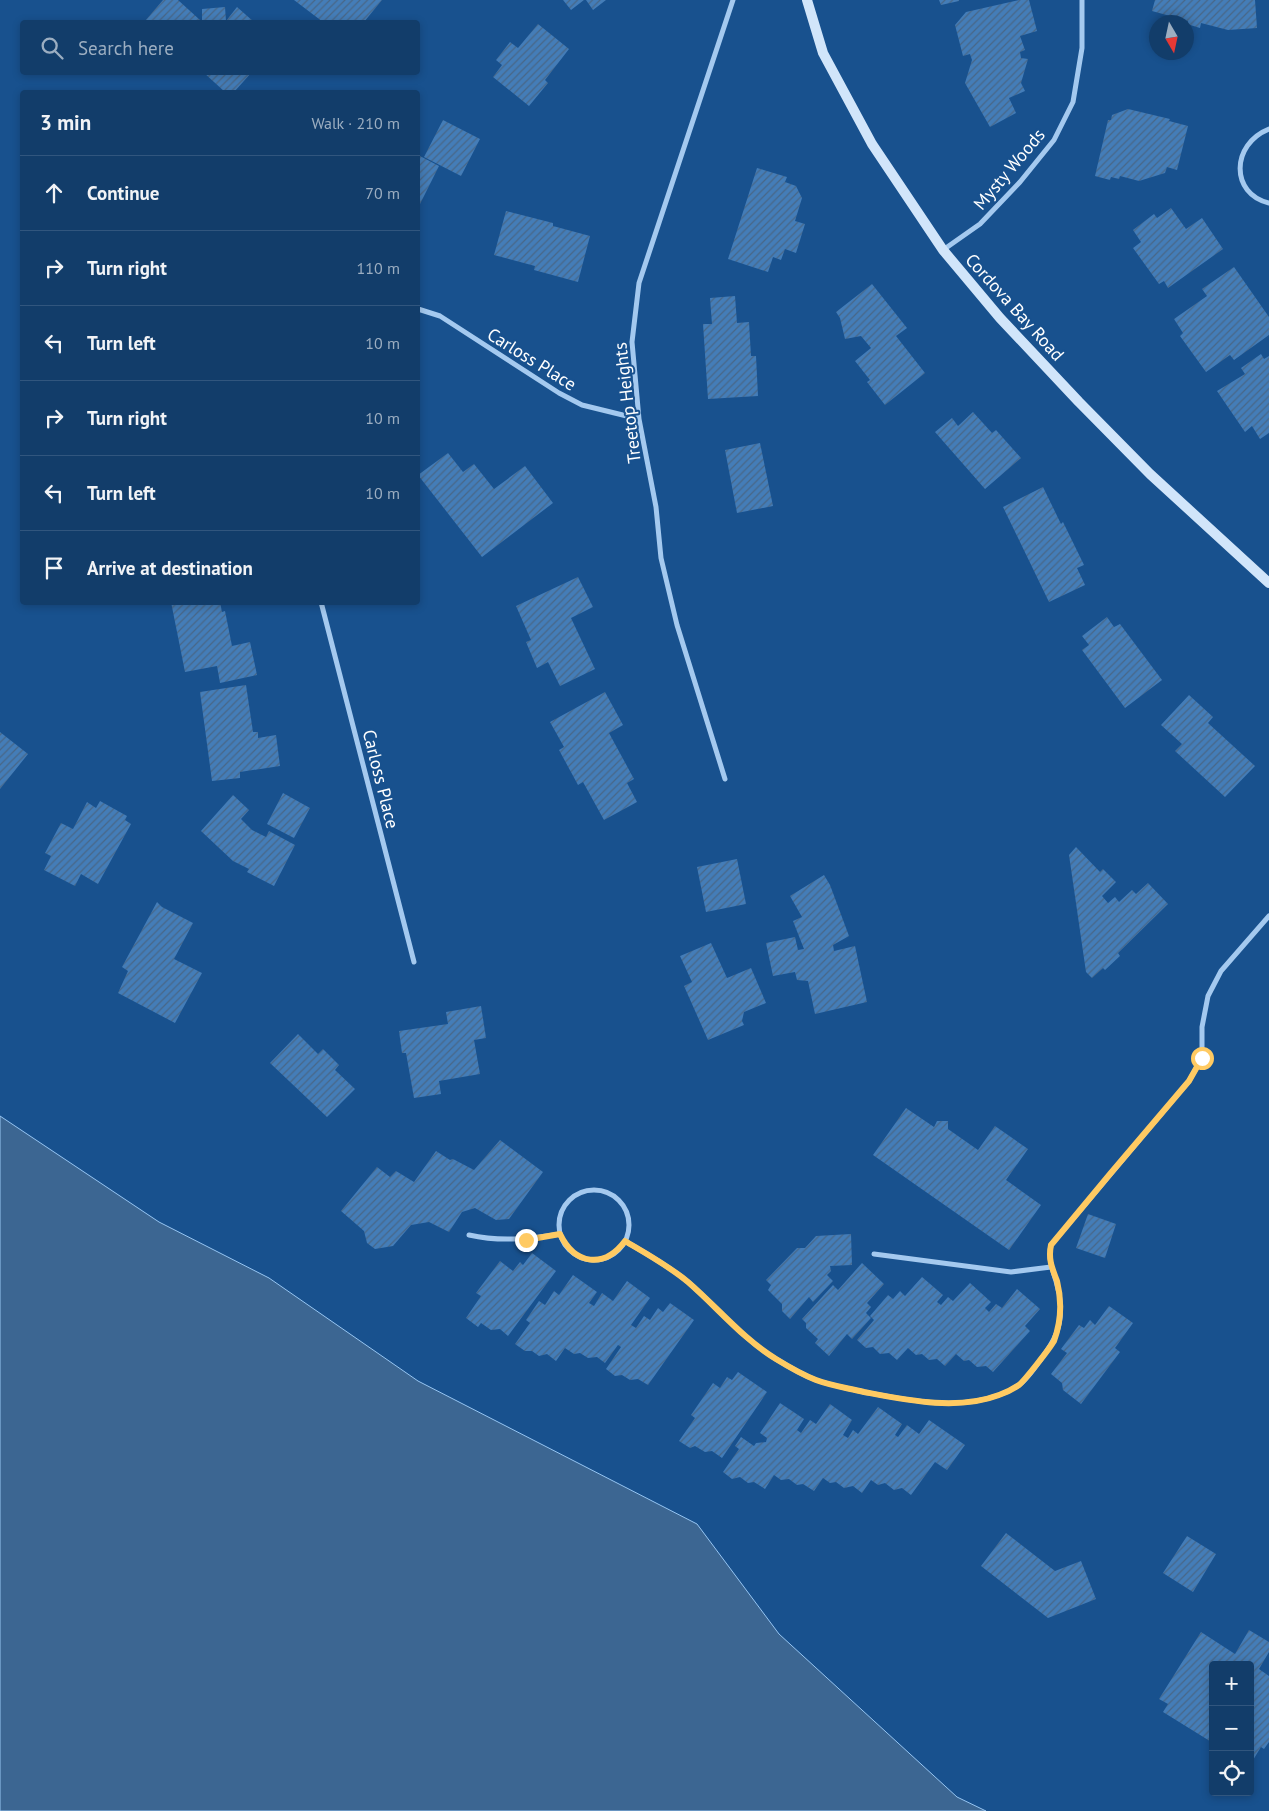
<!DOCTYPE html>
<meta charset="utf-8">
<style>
body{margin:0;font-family:"PT Sans",sans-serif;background:#1b4470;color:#f1f3f6}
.controls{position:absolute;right:15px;bottom:15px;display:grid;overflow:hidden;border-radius:5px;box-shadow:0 2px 8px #0003}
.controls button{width:45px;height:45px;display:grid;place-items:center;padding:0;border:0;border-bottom:1px solid #31567e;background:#123d6a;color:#f1f3f6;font:25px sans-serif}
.compass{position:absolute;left:1149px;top:15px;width:45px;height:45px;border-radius:50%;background:#123d6a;box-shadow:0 2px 8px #0003;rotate:171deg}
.stop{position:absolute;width:15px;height:15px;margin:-11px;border:4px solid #ffca62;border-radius:50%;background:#fff}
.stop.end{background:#ffca62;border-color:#fff;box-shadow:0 1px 5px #0008}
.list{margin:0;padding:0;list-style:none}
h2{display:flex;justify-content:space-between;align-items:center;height:65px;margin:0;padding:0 20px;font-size:21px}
h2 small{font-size:16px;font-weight:400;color:#9caec1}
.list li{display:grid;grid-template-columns:32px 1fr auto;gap:15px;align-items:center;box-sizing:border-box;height:75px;padding:0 20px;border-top:1px solid #31567e}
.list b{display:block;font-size:19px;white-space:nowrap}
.list em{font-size:16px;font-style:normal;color:#9caec1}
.icon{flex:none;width:28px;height:28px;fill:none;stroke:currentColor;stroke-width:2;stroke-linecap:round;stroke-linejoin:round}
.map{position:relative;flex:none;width:1269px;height:1811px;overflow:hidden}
.search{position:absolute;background:#123d6a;box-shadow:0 2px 8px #0003;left:20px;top:20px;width:400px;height:55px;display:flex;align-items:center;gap:12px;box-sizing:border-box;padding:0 18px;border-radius:5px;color:#9caec1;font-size:19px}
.panel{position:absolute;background:#123d6a;box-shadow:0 2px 8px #0003;left:20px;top:90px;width:400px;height:515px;border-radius:5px}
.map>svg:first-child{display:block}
</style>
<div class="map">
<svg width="1269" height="1811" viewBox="0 0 1269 1811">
<defs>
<pattern id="building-hatch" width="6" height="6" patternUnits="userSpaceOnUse" patternTransform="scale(1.25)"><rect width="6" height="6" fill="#447db8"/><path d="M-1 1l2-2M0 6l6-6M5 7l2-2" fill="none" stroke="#486787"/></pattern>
</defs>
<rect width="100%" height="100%" fill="#18518e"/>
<path fill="#3c6692" stroke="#96c5f2" d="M0,1116l159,106 110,56 149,103 279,143 82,110 178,163 29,14h-986z"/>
<path fill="url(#building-hatch)" d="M163,0h15l22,20 2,2h-55l-2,-1z
M294,0h88l-18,22h-41z
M563,0h21l-13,10z
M586,0h20l-13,10z
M939,0h20v1l-18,4z
M1019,0h10l8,31 -17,5 5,14 -5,2 1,6 7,1 -7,24 4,8 -16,7 7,15 -26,14 -25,-44 7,-23 -2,-6 -7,2 -8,-31 11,-13z
M1155,0h100l2,28 -29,2 -27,-7 -1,5 -13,-4 1,-3 -36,-10z
M225,7l1,14 11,-14 17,15h-52v-13z
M538,24l31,25 -24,31 3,3 -19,23 -36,-29 9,-12 -6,-5 14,-18 8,6z
M203,72h49l-18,20h-9z
M1128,109l42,10 -1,2 19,5 -11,44 -10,-3 -2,6 -26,8 -19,-5 -1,3 -8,-2 -1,3 -15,-4 13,-56h3l1,-5z
M443,120l37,19 -19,37 -37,-19z
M418,155l21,11 -21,42z
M757,168l30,9 -2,5 11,4 6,12 -7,23 10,3 -9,29 -11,-4 -4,11 -8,-3 -5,15 -40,-13z
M1171,208l15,21 16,-11 21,31 -55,39 -4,-7 -5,3 -26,-36 8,-6 -8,-12 21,-16 3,4z
M506,211l47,12v3l37,10 -12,46 -44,-12 1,-4 -41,-11z
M1234,267l35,50v18l-35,25 -4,-5 -24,17 -26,-36 3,-3 -9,-14 33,-23 -5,-7z
M872,284l35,44 -11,8 29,37 -40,32 -18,-23 3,-2 -15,-19 16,-13 -10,-12 -16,3 -5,-21 -4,-6z
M735,296l2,27 12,-1 2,34h5l2,40 -50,3 -5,-75h9l-2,-26z
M1261,354l3,5 5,-3v77l-9,6 -8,-13 -7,6 -28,-41 28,-17 -4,-6z
M973,412l19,21 4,-3 25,28 -36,31 -50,-57 17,-14 6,8z
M760,443l13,63 -36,7 -12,-63z
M448,453l15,19 11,-8 20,25 31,-23 28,37 -71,54 -64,-82z
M1043,487l18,37 2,-2 21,43 -7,3 8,17 -36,17 -46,-95z
M578,577l15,30 -22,11 24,51 -35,17 -12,-24 -11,6 -11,-26 5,-2 -15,-34z
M171,602h49l2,10 3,-1 7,35 18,-4 7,33 -37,8 -3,-17 -32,6z
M1107,617l7,10 6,-3 42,56 -37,28 -43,-58 7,-5 -7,-9z
M246,685l7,47h5v6l18,-3 4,31 -40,6v6l-28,3 -12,-89z
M605,692l18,33 -14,8 25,46 -7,4 10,19 -33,18 -21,-38 -5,3 -19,-35 5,-3 -14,-25z
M1189,695l24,22 -5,6 47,43 -30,31 -50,-46 7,-7 -21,-19z
M0,732l28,22 -28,35z
M283,793l27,15 -16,30 -27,-14z
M233,795l16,15 -8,9 11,11 14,7 3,-6 26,14 -21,41 -27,-14 2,-3 -16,-8 -32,-30z
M100,801l27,15 -2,4 6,4 -33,60 -17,-10 -6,12 -31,-16 7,-14 -6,-3 16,-30 12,6 14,-27 9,6z
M1076,847l24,25 3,-3 13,13 -14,14 6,7 7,-6 4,5 13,-12 4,4 12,-11 20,21 -50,49 2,3 -15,14 -2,-2 -11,10 -6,-6 -17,-117z
M737,859l9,45 -40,8 -9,-45z
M824,875l6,10 19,51 -16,9 1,6 21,-5 12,56 -52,12 -7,-33 -11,-1 -2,-8 -22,4 -7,-33 29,-6 3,13 6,-1 -11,-28 9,-4 -12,-21z
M157,902l5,5 31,16 -19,36 28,14 -27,50 -57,-30 10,-22 -6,-4z
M711,943l16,35 24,-10 15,35 -22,9 -2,9 2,4 -36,15 -24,-54 8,-4 -12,-26z
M481,1006l5,32 -12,2 6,34 -41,7 2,13 -27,4 -8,-45h-4l-3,-22 49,-7 -2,-12z
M298,1034l20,20 5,-5 16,16 -4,5 20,19 -28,28 -57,-54z
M906,1108l28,19 3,-6h11v8l30,21 17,-24 33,23 -22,31 35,25 -32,45 -136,-95z
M500,1140l43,32 -34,47 -13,1 -21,-12 -13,4 -13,20 -20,-10 -18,3 -18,21 -18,3 -8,-6 -3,-12 -23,-20 36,-44 13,10 6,-6 18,11 22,-31 14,9 3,-1 21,11z
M1088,1214l28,10 -11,34 -29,-10z
M851,1234l1,31 -22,1 1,5 -4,4 6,6 -20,21 -4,-5 -19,22 -8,-8v-7l-14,-14 3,-5 -5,-5 31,-32h8l11,-12z
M532,1253l24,18 -48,65 -8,-7 -9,1 -10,-7 -3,4 -12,-9 15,-22 -5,-3 24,-32 13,10 7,-9 3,3z
M862,1263l22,21 -17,19 4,4 -5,6 5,5 -19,21 -5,-5 -18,22 -14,-13 3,-4 -12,-11v-5l-4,-4 31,-34 5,5z
M573,1275l24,17 -8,11 5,3 8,-13 11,8 14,-20 23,17 -19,27 5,3 8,-12 6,4 8,-12 5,4 7,-9 24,17 -46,65 -10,-6 -8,1 -8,-5 -7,1 -9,-7 15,-22 -3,-2 -13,18 -8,-6 -9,1 -8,-5 -6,1 -9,-6 -9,13 -9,-7 -8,2 -7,-5h-7l-10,-7 15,-21 -4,-3 13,-19 6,4 9,-14 5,4z
M922,1277l21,18 -6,7 4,3 7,-8 5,4 17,-18 21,19 -6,6 4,4 7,-8 6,4 15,-19 23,20 -15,17 5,5 -37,41 -7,-6 -9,1 -8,-7 -5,1 -8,-7 -11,12 -8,-7 -8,1 -7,-6 -6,1 -8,-7 -11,12 -8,-7 -9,1 -7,-7 -7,1 -9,-8 17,-20 -4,-4 18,-21 5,4 7,-8 5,5z
M1109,1306l24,17 -18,25 5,4 -39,52 -18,-14 -1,-7 -11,-9 16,-21 -6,-4 18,-24 5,3 6,-8 5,5z
M738,1372l29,20 -45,66 -10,-7 -7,1 -10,-6 -5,2 -11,-7 16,-23 -4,-3 22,-32 7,5 7,-11 5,3z
M780,1403l24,16 -7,11 4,3 9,-13 6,4 14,-20 22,16 -9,15 5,3 5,-8 5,4 20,-27 24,17 -7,11 3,2 9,-12 12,9 10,-14 36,25 -18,25 -12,-8 -24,33 -9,-7 -8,2 -9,-7 -7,2 -7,-5 -9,13 -9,-7 -9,2 -8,-6 -6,1 -7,-5 -9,13 -11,-7 -6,1 -8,-6 -8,1 -7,-5 -9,14 -11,-7 -6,1 -8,-6 -8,2 -9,-7 16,-23 -4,-3 6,-9 13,9 2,-3 10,-1 1,-4 -7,-5z
M1006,1533l49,38 26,-10 15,38 -48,19 -67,-52z
M1187,1536l29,18 -23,38 -30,-19z
M1249,1630l20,12v10l-10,17 10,7v66l-5,7 -3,-2 -11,18v-100h-37v78l-50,-31 5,-8 -9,-5 42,-67 34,22z"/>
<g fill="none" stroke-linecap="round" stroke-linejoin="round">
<path stroke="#a4c9ef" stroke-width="5" d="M1269,129c-38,15 -39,65 0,74
M943,250l37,-26 40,-42 34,-42 19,-38 9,-54v-48
M418,309l22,7 119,77 23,12 57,14
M321,602l93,360
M725,779l-48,-154 -16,-67 -5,-51 -17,-88 -7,-77 7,-59 94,-283
M559 1225a35 35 0 1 1 70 0a35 35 0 1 1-70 0Z
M469,1235c31,7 60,4 91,-1
M625,1241c22,13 44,25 63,41 30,26 55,57 88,77 13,8 27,16 40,21 16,6 32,8 48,12 43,8 92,19 135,3 6,-2 14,-6 20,-10 10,-7 33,-40 37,-51 7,-16 5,-37 0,-53 -4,-13 -8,-22 -5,-36l138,-164 13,-23v-31l6,-31 13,-25 48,-55
M874,1254l137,18 40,-5"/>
<path stroke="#d1e5fa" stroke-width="10" d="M807,0l16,53 49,91 71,106 57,68 79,84 71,72 119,109"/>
</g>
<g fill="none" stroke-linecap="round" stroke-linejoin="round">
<path stroke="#ffca62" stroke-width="6" d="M526,1240l34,-6c15,31 44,35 65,7 22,13 44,25 63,41 30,26 55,57 88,77 13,8 27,16 40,21 16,6 32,8 48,12 42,8 93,19 135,3 6,-2 14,-6 20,-10 6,-5 31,-37 35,-44 7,-19 8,-40 3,-60 -5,-13 -9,-22 -6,-36l59,-71 79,-93 13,-23"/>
</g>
<g text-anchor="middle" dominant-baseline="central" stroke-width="4" stroke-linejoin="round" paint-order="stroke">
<g font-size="18" fill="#fff" stroke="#18518e">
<text transform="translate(1009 169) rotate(-50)">Mysty Woods</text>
<text transform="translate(1015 307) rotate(48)">Cordova Bay Road</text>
<text transform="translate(532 359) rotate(32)">Carloss Place</text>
<text transform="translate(627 403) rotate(-97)">Treetop Heights</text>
<text transform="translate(381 779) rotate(76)">Carloss Place</text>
</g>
</g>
</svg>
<div class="controls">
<button>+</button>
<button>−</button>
<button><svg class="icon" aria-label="locate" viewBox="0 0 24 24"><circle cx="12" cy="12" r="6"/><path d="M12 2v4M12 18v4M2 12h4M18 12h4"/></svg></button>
</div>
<svg class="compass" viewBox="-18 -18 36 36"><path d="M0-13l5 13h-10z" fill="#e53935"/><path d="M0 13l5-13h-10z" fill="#9caec1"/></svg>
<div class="stop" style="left:1202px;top:1058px"></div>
<div class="stop end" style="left:526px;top:1240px"></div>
<div class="search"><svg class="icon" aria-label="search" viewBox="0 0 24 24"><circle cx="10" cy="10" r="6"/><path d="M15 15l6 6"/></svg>Search here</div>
<section class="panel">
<h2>3 min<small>Walk · 210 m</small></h2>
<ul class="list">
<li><svg class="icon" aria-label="ahead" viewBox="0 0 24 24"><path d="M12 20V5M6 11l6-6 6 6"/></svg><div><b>Continue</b></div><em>70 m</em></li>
<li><svg class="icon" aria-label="right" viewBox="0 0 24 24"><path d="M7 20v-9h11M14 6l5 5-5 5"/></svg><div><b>Turn right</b></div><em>110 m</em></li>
<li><svg class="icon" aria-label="left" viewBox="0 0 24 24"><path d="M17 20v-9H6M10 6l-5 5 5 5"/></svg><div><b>Turn left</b></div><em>10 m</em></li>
<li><svg class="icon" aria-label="right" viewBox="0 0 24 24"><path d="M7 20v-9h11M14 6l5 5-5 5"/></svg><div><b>Turn right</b></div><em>10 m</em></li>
<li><svg class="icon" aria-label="left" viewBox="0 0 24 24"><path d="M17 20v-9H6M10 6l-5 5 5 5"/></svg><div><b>Turn left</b></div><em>10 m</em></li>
<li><svg class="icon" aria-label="arrive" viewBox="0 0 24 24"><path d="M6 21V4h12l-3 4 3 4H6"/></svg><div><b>Arrive at destination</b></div></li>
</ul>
</section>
</div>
